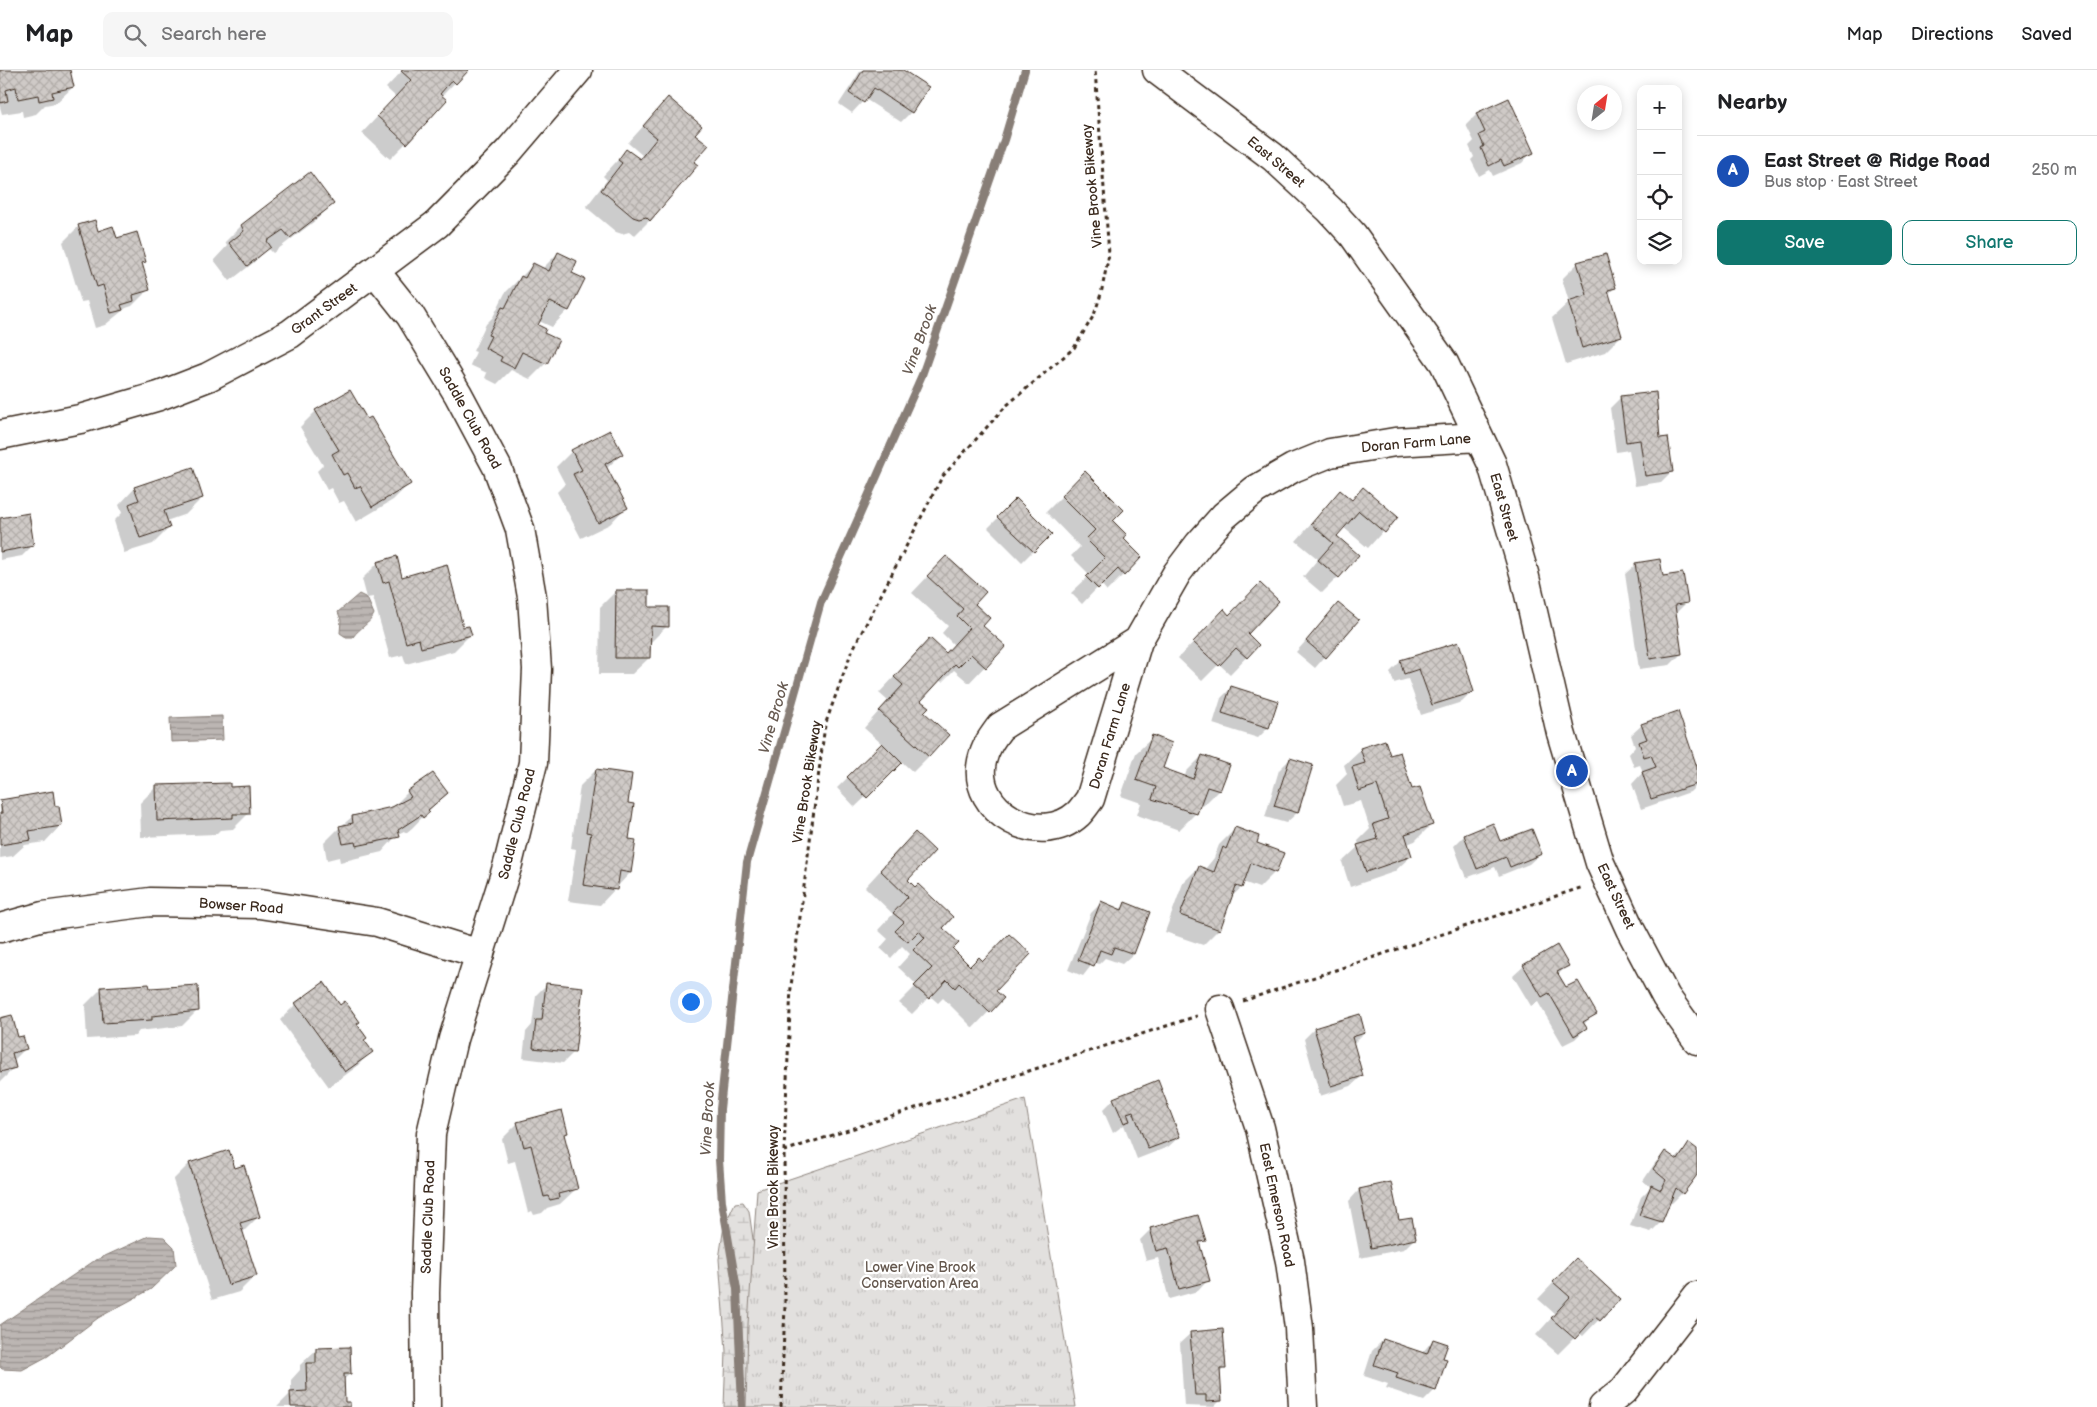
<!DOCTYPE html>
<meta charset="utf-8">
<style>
body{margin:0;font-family:"Balsamiq Sans",sans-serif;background:#f6f6f6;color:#202124}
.controls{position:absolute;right:15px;top:15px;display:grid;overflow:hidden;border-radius:10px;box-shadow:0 2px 12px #0003}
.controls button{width:45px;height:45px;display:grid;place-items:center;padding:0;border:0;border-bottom:1px solid #e0e0e0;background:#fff;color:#202124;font:25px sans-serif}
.compass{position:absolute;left:1577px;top:15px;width:45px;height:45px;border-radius:50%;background:#fff;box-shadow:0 2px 12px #0003;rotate:30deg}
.you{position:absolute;left:690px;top:931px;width:18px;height:18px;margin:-12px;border:4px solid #fff;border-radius:50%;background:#1a73e8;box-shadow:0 0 0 8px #1a73e833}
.badge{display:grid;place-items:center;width:32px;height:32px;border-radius:50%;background:#0f766e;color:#fff;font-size:16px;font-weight:700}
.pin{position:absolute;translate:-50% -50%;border:2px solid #fff;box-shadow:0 1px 5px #0006}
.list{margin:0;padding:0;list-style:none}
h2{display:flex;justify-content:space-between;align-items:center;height:65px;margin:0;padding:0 20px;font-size:21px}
h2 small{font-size:16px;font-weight:400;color:#757577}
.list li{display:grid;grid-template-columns:32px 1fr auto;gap:15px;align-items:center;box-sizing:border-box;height:70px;padding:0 20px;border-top:1px solid #e0e0e0}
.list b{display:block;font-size:19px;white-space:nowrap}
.list p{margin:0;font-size:16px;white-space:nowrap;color:#757577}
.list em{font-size:16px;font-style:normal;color:#757577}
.actions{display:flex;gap:10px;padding:15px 20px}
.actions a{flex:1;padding:11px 0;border:1px solid #0f766e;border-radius:10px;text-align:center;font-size:18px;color:#0f766e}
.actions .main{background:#0f766e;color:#fff}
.icon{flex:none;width:28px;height:28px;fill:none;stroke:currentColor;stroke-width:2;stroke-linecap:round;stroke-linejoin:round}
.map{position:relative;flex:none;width:1697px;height:1337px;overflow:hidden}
header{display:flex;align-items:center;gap:30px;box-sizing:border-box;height:70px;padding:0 25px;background:#fff;border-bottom:1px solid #e0e0e0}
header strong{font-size:24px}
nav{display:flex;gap:28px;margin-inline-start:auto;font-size:18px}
.search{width:350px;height:45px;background:#f6f6f6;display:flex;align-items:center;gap:12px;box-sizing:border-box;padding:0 18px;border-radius:10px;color:#757577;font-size:19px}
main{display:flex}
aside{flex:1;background:#fff}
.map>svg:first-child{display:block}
</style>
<header>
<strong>Map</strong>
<div class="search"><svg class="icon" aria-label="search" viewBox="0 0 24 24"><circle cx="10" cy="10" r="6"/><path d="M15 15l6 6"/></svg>Search here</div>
<nav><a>Map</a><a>Directions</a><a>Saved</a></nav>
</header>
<main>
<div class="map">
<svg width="1697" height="1337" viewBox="0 0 1697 1337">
<defs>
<pattern id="wetland-marsh" width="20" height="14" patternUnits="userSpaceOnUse" patternTransform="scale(1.25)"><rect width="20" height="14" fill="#e2e0de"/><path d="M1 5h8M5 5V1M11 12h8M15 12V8" fill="none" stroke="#c3c0be"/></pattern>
<pattern id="park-tufts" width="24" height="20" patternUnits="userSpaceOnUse" patternTransform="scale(1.25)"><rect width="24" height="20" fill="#e2e0de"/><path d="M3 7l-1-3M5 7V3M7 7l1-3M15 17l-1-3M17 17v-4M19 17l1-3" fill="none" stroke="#c3c0be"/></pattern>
<pattern id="water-rules" width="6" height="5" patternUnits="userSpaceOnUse" patternTransform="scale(1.25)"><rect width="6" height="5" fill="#bcb6b3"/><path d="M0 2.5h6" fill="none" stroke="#9a9491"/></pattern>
<pattern id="building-cross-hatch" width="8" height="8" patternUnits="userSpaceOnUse" patternTransform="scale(1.25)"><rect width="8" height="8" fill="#cfcac7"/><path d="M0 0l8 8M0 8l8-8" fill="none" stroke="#b3aeaa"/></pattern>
</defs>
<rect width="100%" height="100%" fill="#fff"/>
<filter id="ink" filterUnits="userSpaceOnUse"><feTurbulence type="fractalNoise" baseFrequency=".02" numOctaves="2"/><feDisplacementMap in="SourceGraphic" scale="10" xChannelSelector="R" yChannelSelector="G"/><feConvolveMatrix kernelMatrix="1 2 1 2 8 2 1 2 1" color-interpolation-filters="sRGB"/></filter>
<g filter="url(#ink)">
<path fill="url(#wetland-marsh)" stroke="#8e857e" d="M743,1132l6,9 5,35 6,161h-36l2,-56 -7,-92 5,-33 11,-23z"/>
<path fill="url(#park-tufts)" stroke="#8e857e" d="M1025,1029l51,308h-330l2,-83 9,-134z"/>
<path fill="url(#water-rules)" stroke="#887e77" d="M359,524l8,4 7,16c-4,10 -14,13 -21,23h-7l-6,-4 1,-13 -3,-8z
M222,646l1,24 -52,2 -1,-24z
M149,1166l15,1 10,10 2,18 -25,24 -53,29 -50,38 -26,14 -20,-1 -2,-2v-42l94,-64z"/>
<path fill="#0003" d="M0,0h69l4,17 -17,16 -11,2 -9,9 -13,3 -1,-6 -20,3 -2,-7z
M403,0h64l-26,27 -35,46 -16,16 -28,-26 34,-36 -10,-9z
M861,0h40l10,42 -10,10 -36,-23 -13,14 -13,-9z
M668,29l26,35 -44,86 -16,16 -5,-4 -7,2 -6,-2 -30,-25 21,-27 -4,-4 24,-26 12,9 3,-4 -14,-12z
M1477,44l55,38 -10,11 -29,13 -3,-6 -11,6 -8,-16 3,-3 -5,-11 5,-5 -8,-16z
M310,103l22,31 -16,16 -43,33 -5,-5 -15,15 -23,18 -16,-21 13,-14 -2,-4 16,-16z
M79,156l37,13 29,22 -4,4 7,25 -16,16 -6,2 -21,17 -10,3 -8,-27 -6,1 -18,-60z
M558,183l12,20 13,6 -15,31 -16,17 -13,-6 -2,5 5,7 4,30 -16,16 -19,-9 -14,14 -12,-6 2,-5 -17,-8 6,-13 -3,-1 13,-27 7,-7 12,-24 28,-28 9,4z
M1578,193l37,25 -7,6 13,42 -16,16 -39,12 -14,-46 17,-16 -7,-23z
M1621,327l38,42 12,33 -10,10 -26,4 -6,-36 -13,2 -6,-44z
M316,341l51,9 42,64 -16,16 -37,22 -12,-21 -5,2 -8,-15 -4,2 -10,-19 6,-6 -23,-38z
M572,381l50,3 -16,15 20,38 -16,17 -29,14 -24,-46 8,-8 -9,-17z
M1085,403l36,65 20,19 -34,34 -6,-7 -19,20 -11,-11 19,-18 -19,-19 9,-9 -34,-35z
M135,418l67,10 -16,16 -20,7 3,7 -16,16 -29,9 -10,-32 8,-8 -3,-8z
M1363,418l33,29 -28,31 -25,-21 -8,9 3,41 -16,16 -19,-16 15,-18 -22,-18 44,-49 11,9z
M1016,430l34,34 -28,28 -34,-34z
M0,450l33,25 -11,11 -22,4z
M378,493l84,66 8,6 -16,16 -48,13 -3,-9 -13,3 -17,-61 -6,1 -5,-19z
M1636,494l26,13 25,25 -11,11 5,41 -11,11 -31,4 -14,-95z
M930,504l43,30 8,22 23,20 -35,37 -15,-13 -12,12 -3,-2 -19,21 9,55 -16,16 -11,-10 -47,45 -18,-19 45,-44 -18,-16 24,-27 -9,-8 35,-37 32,-2 8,-9 -12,-12 6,-7 -36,-33z
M616,521l32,17 19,18 -16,16h-2v16l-17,16h-33l1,-67z
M1338,535l19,15 -42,48 -19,-16z
M1208,557l38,7 12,11 -28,29 -11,-10 -17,17 -24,-23z
M1401,591l72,30 -11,11 -41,13 -13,-36 -14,4 -4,-11z
M1232,617l36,41 -10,10 -45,-14 8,-26z
M1642,655l55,46v14l-7,7 -49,17 -9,-25 11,-12 -3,-7 -6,2 -5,-13 6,-7 -4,-12z
M1153,667l8,32 24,8 1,-5 16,-16 17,34 -16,16 -4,-1 -4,9 -16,16 -42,-15 4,-12 -20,-7 15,-43z
M1361,679l28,8 42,68 -16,16 -8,3 4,12 -17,16 -44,15 -8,-25 17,-16 -1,-5 12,-12 -9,-28 -18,5 -7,-21 11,-11 -3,-9z
M1290,689l22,7 -15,47 -11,10 -21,-6 14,-47z
M596,700l31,34 3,69 -30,32 -32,-4 8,-52 -5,-1 9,-62z
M156,717l93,26 -16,16 -13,1 -4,4 -75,3 -1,-34z
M408,722l38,1 -34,35 -6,5 -2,-2 -6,3 -16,18 -42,10 -1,-5 -12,3 -3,-17 16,-16 12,-10 40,-9z
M0,732l54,6 7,17 -16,17 -20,3 -12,11 -13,2z
M1235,759l20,15 20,28 -16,16 -16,-6 -2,6 -11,10 -11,31 -16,16 -38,-13 18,-49 16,-16 6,2 9,-11 5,-13z
M1464,766l35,6 41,12 -11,10 -30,12 -4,-9 -29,11 -12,-32z
M899,780l7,30 35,48 10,21 51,49 -29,30 -30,-30 -5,5 -8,-7 -18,18 -13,-11 18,-18 -19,-18 12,-13 -8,-8 -11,12 -11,-10 8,-9 -10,-9 15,-16 -28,-27z
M1101,833l18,7 7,-6 22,8 -15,42 -11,10 -17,-6 -6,6 -5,-2 -11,14 -15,-6 23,-57z
M1567,895l-9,10 7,14 30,24 -12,12 3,3 -11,11 -12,6 -25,-43 -7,4 -18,-30 11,-10z
M547,914l27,68 -11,11 -40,-5 3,-26 6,-7 4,-30z
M101,919l97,21 -16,16 -43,5 -4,5 -48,3 -2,-34z
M296,934l44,3 15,18 16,27 -16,16 -26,19 -49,-67z
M0,950l25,29 -12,12 2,6 -15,15z
M1314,959l50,4 -11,11 9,32 -11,10 -31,10 -16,-57z
M1114,1029l65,38 -11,10 -31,12 -13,-34 -11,8 -10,-23z
M518,1053l48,9 -3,4 14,52 -17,16 -13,4 -5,5 -8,2 -2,-4 -4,2 -13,-52 -7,2 -6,-24z
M1689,1075l8,6v22l-15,20 -10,10 -3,-1 -8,20 -10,10 -21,-6 11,-29 10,-10 -8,-6 12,-18 10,-10 10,7z
M189,1094l45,6 25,46 -16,16 12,44 -16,16 -27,8 -39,-120z
M1359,1120l39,32 17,16 -11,11 -44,9 -11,-57z
M1151,1159l53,11 -5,6 9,34 -10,11 -29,8 -11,-41 -12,3 -6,-21z
M1560,1206l59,23 -36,37 -4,-3 -21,21 -22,-19 19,-21 -17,-15z
M1191,1263l33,35 -5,6 2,26 -7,7 -30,-1 -4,-63z
M1383,1270l38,14 12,-14 9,19 -7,31 -11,11 -38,-13 2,-4 -24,-8 8,-25z
M317,1279l33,25 -7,6 1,24 5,3h-72l14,-14v-13l9,-10v-5z"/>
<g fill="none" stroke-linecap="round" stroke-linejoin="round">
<path stroke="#887e77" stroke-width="8" d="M742,1337l-5,-118 -15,-87 -3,-42 1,-51 27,-247 74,-260 101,-227 82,-235 21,-70"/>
</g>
<path fill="url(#building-cross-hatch)" stroke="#3b2a1e" d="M0,0h70l4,17 -22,5 1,6 -14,3 -1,-6 -20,4 -2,-12 -10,3 2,11 -8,2z
M403,0h66l-13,14 -4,-4 -12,14 7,6 -40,44 -30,-28 34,-36 -10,-9z
M863,0h40l26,17 -17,26 -38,-25 -10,15 -15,-10z
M668,27l34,29 -7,8 14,11 -15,17 4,3 -48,56 -4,-4 -7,2 -6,-2 -32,-27 21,-27 -4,-3 8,-11 14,10 17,-21 -14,-12z
M1509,28l25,55 -30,13 -3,-6 -12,6 -8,-18 3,-2 -5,-11 6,-3 -9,-19z
M310,102l24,32 -44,34 -7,-8 -16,11 4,6 -24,19 -18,-23 15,-12 -3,-6z
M95,150l3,11 15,-5 4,12 20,-6 9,30 -4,1 8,27 -17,5 1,6 -13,4 2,5 -12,3 -8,-28 -6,2 -19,-62z
M558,182l19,9 -5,12 13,6 -16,32 -19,-9 -12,23 8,4 -2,4 15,7 -12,24 -25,-12 -8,16 -14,-7 2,-4 -17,-9 6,-12 -3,-1 14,-28 3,1 16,-32 4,2 8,-15 16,8z
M1606,184l10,34 -8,2 14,46 -40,12 -14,-47 19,-6 -10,-33z
M350,320l17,29 4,-2 40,67 -39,23 -12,-21 -5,2 -8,-15 -4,2 -11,-21 7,-4 -24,-40z
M1656,322l4,46 8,-1 5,35 -28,4 -5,-36 -14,2 -6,-46z
M610,360l13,24 -18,10 23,44 -30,15 -25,-49 9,-4 -11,-20z
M193,397l10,31 -39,13 6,17 -30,10 -11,-34 10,-4 -5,-13z
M1085,401l39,39 -11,11 14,14 -4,3 19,19 -18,19 -6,-7 -20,20 -12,-12 19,-19 -19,-19 9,-9 -34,-34z
M1363,417l35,30 -13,16 -26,-22 -22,25 22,19 -20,23 -21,-18 15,-17 -22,-19 29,-34 12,10z
M1016,428l36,36 -18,18 -37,-35z
M29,443l5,33 -34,6v-34z
M397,486l5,21 45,-13 16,63 6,-1 3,9 -51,13 -2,-9 -13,4 -17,-62 -6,2 -6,-21z
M946,486l40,36 -11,12 15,14 -7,8 23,20 -20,22 -15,-14 -13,13 -3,-3 -34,37 8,6 -5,5 25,23 -20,22 -50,-46 24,-26 -9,-8 36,-39 16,15 23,-25 -12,-12 6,-7 -36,-33z
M1660,489l3,17 20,-3 5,30 -13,2 7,49 -32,5 -15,-96z
M1260,513l19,18 -31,33 11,11 -12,13 -11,-10 -17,18 -26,-24 31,-33 5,6z
M616,520h33v17h20v20l-18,-1 -1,32h-35z
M1338,533l21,17 -33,38 -20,-17z
M1459,572l15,50 -42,13 -13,-36 -15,5 -4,-14z
M1231,616l47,15 -9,27 -47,-15z
M1678,641l19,56v17l-46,15 -9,-27 14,-5 -5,-12 -7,2 -5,-15 8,-3 -6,-15z
M1152,665l20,8 -9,25 30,11 9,-24 28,10 -10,26 -13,-4 -10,27 -45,-15 4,-12 -20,-7z
M1385,670l5,15 10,-3 12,37 8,-2 13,38 -28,9 7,22 -46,16 -9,-27 21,-6 -5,-15 15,-5 -11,-34 -18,6 -7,-24 13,-4 -5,-15z
M882,673l20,20 -35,35 -20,-21z
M1290,688l23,7 -15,48 -24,-7z
M596,699l36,5 -4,29 6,1 -5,35 7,1 -5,33 -11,-2 -3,19 -34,-5 8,-52 -5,-1z
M433,703l15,20 -20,17 2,2 -7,6 -2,-3 -23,15 2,7 -44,9 -1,-4 -12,2 -4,-18 14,-3 -1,-7 40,-9 19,-10 -4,-6z
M230,713v4l19,-1 1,28h-17v4l-76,3 -1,-36z
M53,721l2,15h4l3,20 -33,5 2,9 -31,5v-32h2l-2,-13z
M1493,753l7,18 32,-12 10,25 -32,13 -4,-10 -29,12 -13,-34z
M1235,757l24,9 -2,7 27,10 -8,20 -25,-10 -9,25 -6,-2 -16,44 -40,-15 19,-49 15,6 9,-25 3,2z
M915,762l20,19 -27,29 7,7 3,-3 35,33 -10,11 16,15 -6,6 17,17 9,-9 4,4 26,-27 22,20 -35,37 8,7 -14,15 -31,-30 -4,5 -8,-8 -18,19 -15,-13 18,-18 -19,-18 12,-12 -6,-7 -11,11 -13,-11 9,-9 -11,-9 15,-16 -28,-27z
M1101,831l21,9 3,-8 25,10 -16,42 -20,-7 -3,7 -11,-4 -6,16 -16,-6z
M1557,875l12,21 -12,6 9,15 12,-6 19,33 -14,8 4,6 -13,8 -25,-43 -7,4 -19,-32z
M324,912l16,23 5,-4 15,21 -3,2 10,14 -3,2 9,12 -28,20 -50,-69z
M546,913l37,4 -8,66 -42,-5 3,-28h6z
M149,914l1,4 48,-3 1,26 -47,5v4l-49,3 -2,-36z
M1360,944l5,19 -13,4 11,39 -32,10 -17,-58z
M12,945l6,22 5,-1 4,13 -15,4 4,15 -16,4v-54z
M1158,1010l22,57 -32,12 -15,-38 -6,2 3,8 -6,2 -11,-25z
M562,1040l6,23 -4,1 14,55 -20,5 1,4 -9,2 -2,-4 -4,1 -13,-52 -7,2 -7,-25z
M1689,1073l8,6v26l-14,19 -7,-6 -14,34 -23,-7 12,-30 10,5 5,-10 -13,-11 12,-18 13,9z
M229,1080l6,18 9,-3 16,52 -20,6 17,53 -29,9 -39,-122z
M1391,1112l8,38 13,-2 4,21 -45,9 -12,-59z
M1198,1145l8,26 -7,1 11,39 -31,8 -11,-41 -12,3 -6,-23z
M1576,1188l44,41 -20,22 -5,-4 -20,22 -24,-21 19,-21 -17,-15z
M1223,1259l3,40h-6l2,32 -16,1v-7h-11l-5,-63z
M1383,1269l44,15 6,-15 15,5 -5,14 4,1 -11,32 -40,-13 2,-5 -24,-8z
M350,1277l1,27h-7l1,28h5v5h-59l-1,-15 17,-1 -1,-28h10v-15z"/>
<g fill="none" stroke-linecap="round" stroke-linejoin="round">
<g stroke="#3b2a1e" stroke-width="31">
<path id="minor" d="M1157,0l116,87 57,53 23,25 91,128 48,101 32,109 37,160 39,130 30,66 36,68 31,43
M375,201l35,44 48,79 39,73 23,62 12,68 5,72 -4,94 -25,101 -55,175 -22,95 -6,159 1,114
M0,365l80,-16 79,-23 49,-19 82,-43 147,-110 71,-72 70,-82
M1138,571l-138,86c-8,11 -15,20 -18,34 -11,51 58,88 96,53 5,-5 8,-10 12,-15l48,-158 39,-68 22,-29 25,-28 31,-26 38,-22 37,-15 65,-11 84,-5
M0,858l43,-12 107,-14 109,2 118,18 103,32
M1220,939l40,119 30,133 9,67 4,79
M1603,1337l21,-17 73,-94"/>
</g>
<path stroke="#3b2a1e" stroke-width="3" stroke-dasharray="4 4" stroke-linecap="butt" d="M1243,931l340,-114
M784,1081l413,-135
M781,1337l4,-101 -1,-155 7,-165 34,-261 26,-72 91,-176 64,-71 68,-58 20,-33 7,-21 8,-40 -14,-184"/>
<use href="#minor" stroke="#fff" stroke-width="28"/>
</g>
</g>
<g text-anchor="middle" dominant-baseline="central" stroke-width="4.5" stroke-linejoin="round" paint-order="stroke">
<g font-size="14" fill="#3b2a1e" stroke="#fff">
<text transform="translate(1276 92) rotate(40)">East Street</text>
<text transform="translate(1092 116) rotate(-95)">Vine Brook Bikeway</text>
<text transform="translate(324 239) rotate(-36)">Grant Street</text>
<text transform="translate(470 348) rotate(61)">Saddle Club Road</text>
<text transform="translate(1416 373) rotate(-5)">Doran Farm Lane</text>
<text transform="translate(1504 437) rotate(74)">East Street</text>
<text transform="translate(1110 666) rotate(-73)">Doran Farm Lane</text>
<text transform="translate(807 712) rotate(-81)">Vine Brook Bikeway</text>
<text transform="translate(517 754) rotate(-76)">Saddle Club Road</text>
<text transform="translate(1616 826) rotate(65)">East Street</text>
<text transform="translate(241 836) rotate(4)">Bowser Road</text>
<text transform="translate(773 1117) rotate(-90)">Vine Brook Bikeway</text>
<text transform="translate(1277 1135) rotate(78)">East Emerson Road</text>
<text transform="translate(428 1147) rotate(-88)">Saddle Club Road</text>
</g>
<g font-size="14" fill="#65584e" stroke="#fff">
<text x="920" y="1197">Lower Vine Brook<tspan x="920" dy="16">Conservation Area</tspan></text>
</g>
<g font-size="15" font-style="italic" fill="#685b52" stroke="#fff">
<text transform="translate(920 270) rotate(-70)">Vine Brook</text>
<text transform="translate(774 648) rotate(-74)">Vine Brook</text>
<text transform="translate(708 1049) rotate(-87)">Vine Brook</text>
</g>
</g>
</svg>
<div class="controls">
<button>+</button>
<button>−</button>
<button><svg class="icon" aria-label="locate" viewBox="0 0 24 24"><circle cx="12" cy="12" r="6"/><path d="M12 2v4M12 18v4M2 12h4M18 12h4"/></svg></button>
<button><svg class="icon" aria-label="layers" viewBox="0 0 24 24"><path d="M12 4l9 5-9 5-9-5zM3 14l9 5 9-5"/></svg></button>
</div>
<svg class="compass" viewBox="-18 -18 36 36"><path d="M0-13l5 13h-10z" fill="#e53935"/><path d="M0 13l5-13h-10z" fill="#757577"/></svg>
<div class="you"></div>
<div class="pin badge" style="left:1572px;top:701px;background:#1a4fb4">A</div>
</div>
<aside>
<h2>Nearby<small></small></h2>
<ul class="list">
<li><span class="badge" style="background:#1a4fb4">A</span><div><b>East Street @ Ridge Road</b><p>Bus stop · East Street</p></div><em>250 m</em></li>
</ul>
<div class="actions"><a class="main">Save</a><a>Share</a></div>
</aside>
</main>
